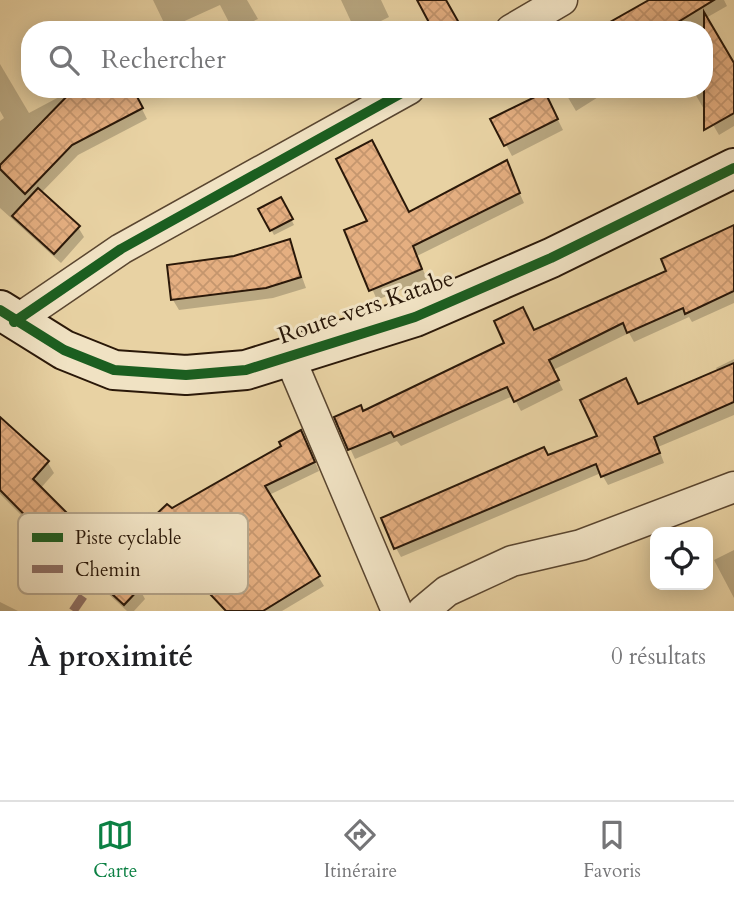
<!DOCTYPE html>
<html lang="fr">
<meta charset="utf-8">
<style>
body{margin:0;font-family:Cardo,serif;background:#f6f6f6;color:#202124}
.controls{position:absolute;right:21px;bottom:21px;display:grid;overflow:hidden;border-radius:14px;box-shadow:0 4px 18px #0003}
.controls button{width:63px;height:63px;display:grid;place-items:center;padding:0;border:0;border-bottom:2px solid #e0e0e0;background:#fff;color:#202124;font:35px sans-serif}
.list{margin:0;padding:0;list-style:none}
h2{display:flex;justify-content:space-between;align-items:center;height:91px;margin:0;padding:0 28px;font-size:30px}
h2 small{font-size:23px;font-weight:400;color:#757577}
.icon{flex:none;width:38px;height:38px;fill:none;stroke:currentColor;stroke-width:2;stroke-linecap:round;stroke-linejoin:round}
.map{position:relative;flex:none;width:734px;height:611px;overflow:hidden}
.search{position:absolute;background:#fff;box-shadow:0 4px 18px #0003;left:21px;right:21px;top:21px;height:77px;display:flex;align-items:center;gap:18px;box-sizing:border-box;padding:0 24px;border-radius:28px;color:#757577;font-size:26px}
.sheet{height:189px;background:#fff}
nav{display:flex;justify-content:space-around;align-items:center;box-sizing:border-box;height:98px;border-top:2px solid #e0e0e0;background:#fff;font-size:19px;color:#757577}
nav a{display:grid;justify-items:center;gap:4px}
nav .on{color:#0b8043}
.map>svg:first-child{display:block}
</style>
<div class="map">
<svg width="734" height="611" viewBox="0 0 734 611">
<defs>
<pattern id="building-cross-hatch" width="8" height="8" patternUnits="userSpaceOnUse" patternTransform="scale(1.75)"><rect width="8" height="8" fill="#e5af81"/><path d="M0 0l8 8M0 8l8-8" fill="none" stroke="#c5966e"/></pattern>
</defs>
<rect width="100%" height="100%" fill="#e8d2a3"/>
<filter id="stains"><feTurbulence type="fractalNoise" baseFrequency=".00286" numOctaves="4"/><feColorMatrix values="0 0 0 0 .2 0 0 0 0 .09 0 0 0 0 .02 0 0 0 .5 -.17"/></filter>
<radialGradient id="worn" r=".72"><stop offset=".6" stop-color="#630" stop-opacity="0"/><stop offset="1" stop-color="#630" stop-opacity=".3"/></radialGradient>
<path fill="#0003" d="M153,0h94l11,19 -25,11 -13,-25 -53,24z
M341,0h40l8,17 -26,13h-8z
M652,0h72l3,6 -21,12 28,44v64l-15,9 -25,-43 10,-3v-59h-106z
M0,64l29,49 45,-24h58l15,30 -69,36 -37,38 37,34 6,10 -23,26 -61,-55v-87l4,-3 -4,-7z
M563,89h48l-35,22z
M550,104l13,26 -51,26 -19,-36z
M506,163l18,40 -107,53 10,23 -50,21 -30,-69 62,-17z
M281,199l13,26 -20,10 -14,-26z
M734,227v76l-42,19 -3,-5 -55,25 -5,-9 -76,37 10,20 -42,21 -8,-15 -112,50 -4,-5 -42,18 -19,-41 27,-5 305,-141z
M289,241l17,47 -33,10 -94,12 -6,-10 61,-42z
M734,359v56l-76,32 6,16 -56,22 -7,-12 -200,84 -5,-9 152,-91 51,-20 119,-66 -2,-3z
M4,423l44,40 6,10 -14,16 99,99 6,11 -11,12h-7l-46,-42 -3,3 -78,-78v-67z
M306,441l13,30 -50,24 55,91 -42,25h-57l-78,-85z
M734,550v48l-20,-38z
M0,602l18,9h-18z"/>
<path fill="url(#building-cross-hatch)" stroke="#2a1809" stroke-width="2" d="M417,0h29l17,30h-30z
M649,0h65l-49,30h-69z
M704,12l30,51v50l-30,17z
M74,89h59l10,19 -71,37 -47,49 -25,-25v-4z
M545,92l13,27 -54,27 -14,-27z
M372,140l37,72 98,-52 13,33 -107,53 9,23 -53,22 -25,-61 23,-9 -31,-62z
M38,188l42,38 -26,28 -42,-38z
M281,197l12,22 -23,12 -12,-22z
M734,225v66l-49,23 -2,-6 -56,25 -4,-10 -74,37 10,20 -45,22 -7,-15 -113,50 -3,-5 -43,18 -14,-33 27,-12 2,6 141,-68 -10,-22 29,-14 11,23 132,-59 -5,-12z
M290,239l11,38 -35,11 -95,12 -4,-35 67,-9z
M734,363v39l-80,35 6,16 -59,24 -5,-13 -202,85 -13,-31 163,-71 4,8 49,-19 -17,-36 46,-22 12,26z
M0,417l49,44 -16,18 108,108 -17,18 -50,-46 -3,3 -71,-72z
M301,430l14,32 -50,24 55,90 -57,35h-37l-81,-86 22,-21 5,4 109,-62 -2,-4z"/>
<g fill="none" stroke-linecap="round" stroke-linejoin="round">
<g stroke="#5a4630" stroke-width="33">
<path id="street" d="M511,30l51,-30
M14,322l107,-73 288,-160
M289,356l108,255
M423,611l24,-20 65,-30 69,-16 153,-58"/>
</g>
<g stroke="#2a1809" stroke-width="42">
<path id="secondary" d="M0,310l64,40 50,20 72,5 60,-5 169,-53 136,-59 183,-90"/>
</g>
<use href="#street" stroke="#f0e2c3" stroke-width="30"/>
<use href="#secondary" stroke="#f0e2c3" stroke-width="38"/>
<path stroke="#8d6e63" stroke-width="9" stroke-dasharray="18 9" stroke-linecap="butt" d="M73,611l11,-16"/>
<g stroke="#f0e2c3" stroke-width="15">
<path id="cycleway" d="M0,310l64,40 50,20 72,5 60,-5 169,-53 136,-59 183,-90
M14,322l107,-73 288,-160"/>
</g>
<use href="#cycleway" stroke="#1b5e20" stroke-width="10"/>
</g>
<g text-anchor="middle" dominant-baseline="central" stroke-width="6" stroke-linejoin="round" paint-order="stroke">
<g font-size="24" fill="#2a1809" stroke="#f0e2c3">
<text transform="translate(366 307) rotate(-19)">Route vers Katabe</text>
</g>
</g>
<rect x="18" y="513" width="230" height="81" rx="10" fill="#f0e2c3" stroke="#b5a58b" stroke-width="2"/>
<rect x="32" y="533" width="31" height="9" fill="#1b5e20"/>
<rect x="32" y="565" width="31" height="8" fill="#8d6e63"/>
<g font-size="19" fill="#2a1809">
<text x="75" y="544">Piste cyclable</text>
<text x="75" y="576">Chemin</text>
</g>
<rect width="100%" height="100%" filter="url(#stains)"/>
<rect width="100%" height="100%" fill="url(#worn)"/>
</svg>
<div class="controls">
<button><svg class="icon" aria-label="locate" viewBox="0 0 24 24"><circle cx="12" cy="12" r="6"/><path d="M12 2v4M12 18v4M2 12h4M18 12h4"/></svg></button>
</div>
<div class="search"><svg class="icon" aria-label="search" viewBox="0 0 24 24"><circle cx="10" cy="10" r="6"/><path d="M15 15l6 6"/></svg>Rechercher</div>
</div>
<section class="sheet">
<h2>À proximité<small>0 résultats</small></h2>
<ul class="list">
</ul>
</section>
<nav>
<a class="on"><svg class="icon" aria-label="map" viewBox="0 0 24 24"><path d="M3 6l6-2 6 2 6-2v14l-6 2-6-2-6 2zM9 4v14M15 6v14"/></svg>Carte</a>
<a><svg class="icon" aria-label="directions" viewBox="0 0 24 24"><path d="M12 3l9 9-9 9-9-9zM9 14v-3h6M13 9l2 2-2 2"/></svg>Itinéraire</a>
<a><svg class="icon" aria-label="saved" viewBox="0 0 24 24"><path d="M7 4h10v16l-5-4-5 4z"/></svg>Favoris</a>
</nav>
